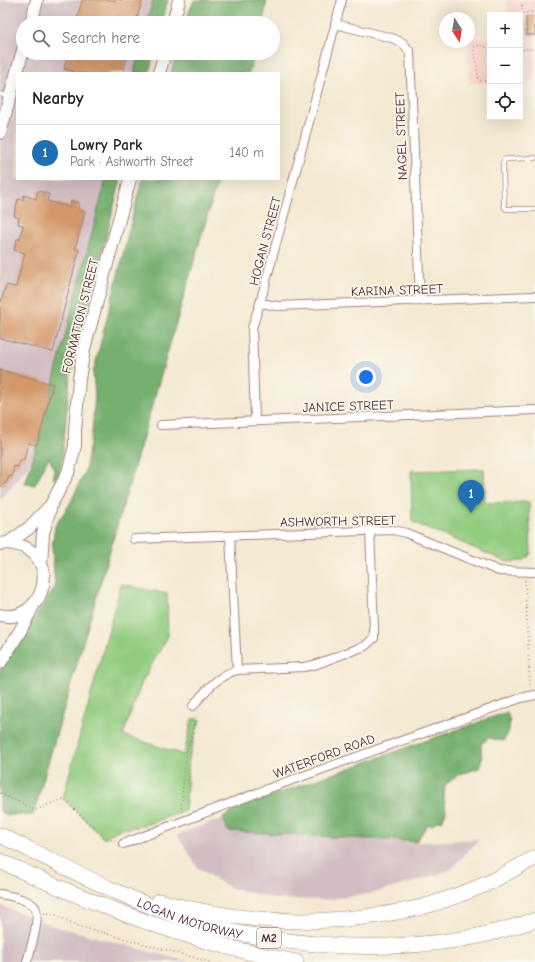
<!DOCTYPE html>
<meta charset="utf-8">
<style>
body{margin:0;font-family:"Comic Neue",sans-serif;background:#f6f6f6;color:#222}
.controls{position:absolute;right:12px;top:12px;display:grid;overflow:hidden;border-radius:0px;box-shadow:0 4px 16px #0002}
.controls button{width:36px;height:36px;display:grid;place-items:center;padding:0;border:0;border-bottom:1px solid #e0e0e0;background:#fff;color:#222;font:20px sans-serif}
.compass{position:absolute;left:439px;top:12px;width:36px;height:36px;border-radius:50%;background:#fff;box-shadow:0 4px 16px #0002;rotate:168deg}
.you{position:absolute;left:366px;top:377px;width:14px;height:14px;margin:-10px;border:3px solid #fff;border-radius:50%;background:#1a73e8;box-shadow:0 0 0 6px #1a73e833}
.badge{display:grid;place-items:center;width:26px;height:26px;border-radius:50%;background:#1f6fb2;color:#fff;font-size:13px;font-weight:700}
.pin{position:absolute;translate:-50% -33px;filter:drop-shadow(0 1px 2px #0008)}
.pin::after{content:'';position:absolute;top:21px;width:14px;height:12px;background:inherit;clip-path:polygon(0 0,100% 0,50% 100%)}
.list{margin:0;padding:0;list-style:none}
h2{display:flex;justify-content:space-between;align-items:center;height:52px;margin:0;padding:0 16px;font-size:17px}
h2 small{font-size:13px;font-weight:400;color:#767676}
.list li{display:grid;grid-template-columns:26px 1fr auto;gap:12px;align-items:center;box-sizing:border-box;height:56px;padding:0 16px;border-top:1px solid #e0e0e0}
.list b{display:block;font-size:15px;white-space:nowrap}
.list p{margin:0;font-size:13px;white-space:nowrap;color:#767676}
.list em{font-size:13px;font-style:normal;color:#767676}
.icon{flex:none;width:22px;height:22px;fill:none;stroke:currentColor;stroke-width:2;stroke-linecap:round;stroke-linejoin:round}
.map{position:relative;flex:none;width:535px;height:962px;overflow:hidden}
.search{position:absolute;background:#fff;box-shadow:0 4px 16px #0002;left:16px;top:16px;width:264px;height:44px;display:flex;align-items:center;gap:10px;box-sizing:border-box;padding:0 14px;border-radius:22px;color:#767676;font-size:15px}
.panel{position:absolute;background:#fff;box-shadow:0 4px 16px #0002;left:16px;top:72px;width:264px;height:108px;border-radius:0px}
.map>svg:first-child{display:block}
</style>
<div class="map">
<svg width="535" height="962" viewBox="0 0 535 962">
<rect width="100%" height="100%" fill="#fbf7ec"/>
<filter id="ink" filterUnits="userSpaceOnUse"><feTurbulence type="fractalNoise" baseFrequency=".025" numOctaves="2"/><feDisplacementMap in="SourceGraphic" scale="8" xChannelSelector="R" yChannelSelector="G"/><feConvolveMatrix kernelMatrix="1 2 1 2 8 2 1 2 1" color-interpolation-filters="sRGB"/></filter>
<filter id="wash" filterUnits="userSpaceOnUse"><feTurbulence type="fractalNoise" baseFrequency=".012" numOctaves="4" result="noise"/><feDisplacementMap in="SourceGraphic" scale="16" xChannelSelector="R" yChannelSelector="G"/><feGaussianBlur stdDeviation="0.9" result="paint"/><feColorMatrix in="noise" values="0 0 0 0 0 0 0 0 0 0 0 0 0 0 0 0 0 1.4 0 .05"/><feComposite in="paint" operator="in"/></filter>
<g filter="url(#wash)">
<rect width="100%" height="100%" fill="#f4e9d2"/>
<path fill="#f7d0ca" d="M506,0h29v80h-6v2h-9v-67h-13z
M490,38v45l-21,1 -1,-42h1v-3z"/>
<path fill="#d2bec2" d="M0,0h153l-6,23h-124v30h116l-5,20h-117v106h89l-73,280 -33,42z
M223,818l5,13 181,12 71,-4 -30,31 -33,11 -44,12 -49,7 -47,-1 -48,-12 -31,-19 -21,-33z
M0,905l54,21 135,36h-189z"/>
<path fill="#91cb7f" stroke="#6e7555" d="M484,469l1,34 44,-1 2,52 -8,7 -16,1 -95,-40 -1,-51z
M121,584l46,10 1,42 -26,46 -19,53 61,20 8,-36h8l-11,38 -4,54c-14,5 -29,11 -44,15 -18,4 -21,0 -37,13l-41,-41z"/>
<path fill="#74af6e" stroke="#5f674c" d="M153,0h15l-6,23h-15z
M194,0h73l-4,23h-78z
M139,53h15l-5,20h-15z
M176,53h79l-6,20h-78z
M106,179h15l-51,198 -8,84 -3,13 -5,6v-11l-5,-12 -14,28 -10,-1 12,-39z
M142,179h76l-185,636h-27l-6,-4v-141l55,-83 -3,-39 3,-22 16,-24 14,-31 7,-39 3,-36 -2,-23z
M507,712c4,11 4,20 -4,29l-14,-3 -8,6 1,15 -3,9 -21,7 -13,10 -1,14 2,13 -4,9h-5l-4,4h-6l-11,17 -188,-11 -5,-13 14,-10z"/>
<g id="blocks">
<path fill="#d39769" d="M82,0h60l-6,23h-60z
M526,17h9v18h-8z
M68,53h60l-5,20h-50l1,-2 -10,-2z
M38,191l11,3 -2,7 23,6 1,-6 8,2 -1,7 7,2 -10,37 4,1 -26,102 -53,-14v-36h1l5,-17 10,2 9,-34 -11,-3 3,-11h3l3,-14 -5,-1 1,-6 -5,-2 4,-17 5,1 1,-5 12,4z
M0,370l53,14 -16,61 -9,-2 -4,17h-4l-2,7 -4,-1 -2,11 -3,-1 -2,6 -7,5z"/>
</g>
</g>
<g filter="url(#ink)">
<use href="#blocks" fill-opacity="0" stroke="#9f847e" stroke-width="1"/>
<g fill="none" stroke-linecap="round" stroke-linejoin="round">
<g stroke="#9f847e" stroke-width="5.5">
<path id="lane" d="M0,94l9,3
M535,158l-28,1 -3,1 -1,4 1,42 2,3h29"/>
</g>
<g stroke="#9f847e" stroke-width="10">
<path id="street" d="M335,24l57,14 11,5 7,9 10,249
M260,303l17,3 258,-10
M255,421l-3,-93 8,-25 82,-303
M161,425l374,-15
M230,536l7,134
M134,539l259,-9 13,3 93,38 36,1
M193,706c12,-15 24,-30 44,-36l67,-3 10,-2 51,-19 9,-8v-10l-4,-98
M123,844l155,-59 243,-87 14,-3
M0,894c10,2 24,4 33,11 10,8 -3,45 -6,57"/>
</g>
<g stroke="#9f847e" stroke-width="14">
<path id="secondary" d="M31,23l6,-23
M173,23l6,-23
M159,73l6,-20
M0,133l23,-83
M8,543l21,-15 20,-21
M0,544c8,-2 16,0 24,3 38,17 16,78 -24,68
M41,564l2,-31 8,-28 17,-32 7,-27v-15l4,-52 5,-30 46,-170
M0,663l20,-32 13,-25"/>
</g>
<g stroke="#9f847e" stroke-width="16">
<g id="highway">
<path id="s1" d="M0,835c63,31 129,66 196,88 21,7 43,10 64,14 67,11 136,13 202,2 25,-4 49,-11 73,-19"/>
<path d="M0,861c95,44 193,83 296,101"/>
<path d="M159,901c71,20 147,25 220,14 20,-3 40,-6 59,-13 16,-5 31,-11 46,-17 17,-8 34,-19 51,-27"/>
</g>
</g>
<path stroke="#9f847e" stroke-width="1.5" stroke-dasharray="1 3" stroke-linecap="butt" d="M522,5v7l1,1 12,-1
M490,49l-11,-4 -5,2c-1,8 1,8 3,16 1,6 0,11 2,17l11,2
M520,53l4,-4h11
M525,580l5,108
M0,793l35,17 28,-11 42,39 11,3
M182,812l-1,-6 5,-53 10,-33 -1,-6
M44,913l10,1 24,12 132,36"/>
<use href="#lane" stroke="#fff" stroke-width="4"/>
<use href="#street" stroke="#fff" stroke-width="8"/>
<use href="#secondary" stroke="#fff" stroke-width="12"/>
<use href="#highway" stroke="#fff" stroke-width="15"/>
</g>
</g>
<g text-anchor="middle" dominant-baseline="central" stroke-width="3.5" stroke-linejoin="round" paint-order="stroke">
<rect fill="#fbf7ec" stroke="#7f6065" stroke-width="1" x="257" y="928" width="24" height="20" rx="3"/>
<g font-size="12" font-weight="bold" fill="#4a1f2b">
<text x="269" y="938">M2</text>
</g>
<g font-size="13" fill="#4a1f2b" stroke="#fbf7ec">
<text transform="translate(401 136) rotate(-92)">NAGEL STREET</text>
<text transform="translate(265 241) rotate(-75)">HOGAN STREET</text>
<text transform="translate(397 290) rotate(-2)">KARINA STREET</text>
<text transform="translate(80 316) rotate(-76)">FORMATION STREET</text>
<text transform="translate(348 406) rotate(-2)">JANICE STREET</text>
<text transform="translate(338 521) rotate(-1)">ASHWORTH STREET</text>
<text transform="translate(324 756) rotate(-20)">WATERFORD ROAD</text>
<text stroke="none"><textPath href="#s1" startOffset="208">LOGAN MOTORWAY</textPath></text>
</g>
</g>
</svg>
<div class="controls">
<button>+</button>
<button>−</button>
<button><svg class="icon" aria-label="locate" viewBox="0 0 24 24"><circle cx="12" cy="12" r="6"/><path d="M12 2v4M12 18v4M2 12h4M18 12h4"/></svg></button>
</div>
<svg class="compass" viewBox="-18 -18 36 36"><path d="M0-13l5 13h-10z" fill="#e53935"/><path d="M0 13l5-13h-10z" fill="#767676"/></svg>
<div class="you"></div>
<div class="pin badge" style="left:471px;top:513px">1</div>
<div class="search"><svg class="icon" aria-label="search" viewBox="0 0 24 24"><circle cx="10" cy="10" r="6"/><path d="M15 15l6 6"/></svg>Search here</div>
<section class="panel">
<h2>Nearby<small></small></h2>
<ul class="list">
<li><span class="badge">1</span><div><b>Lowry Park</b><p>Park · Ashworth Street</p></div><em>140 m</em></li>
</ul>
</section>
</div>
